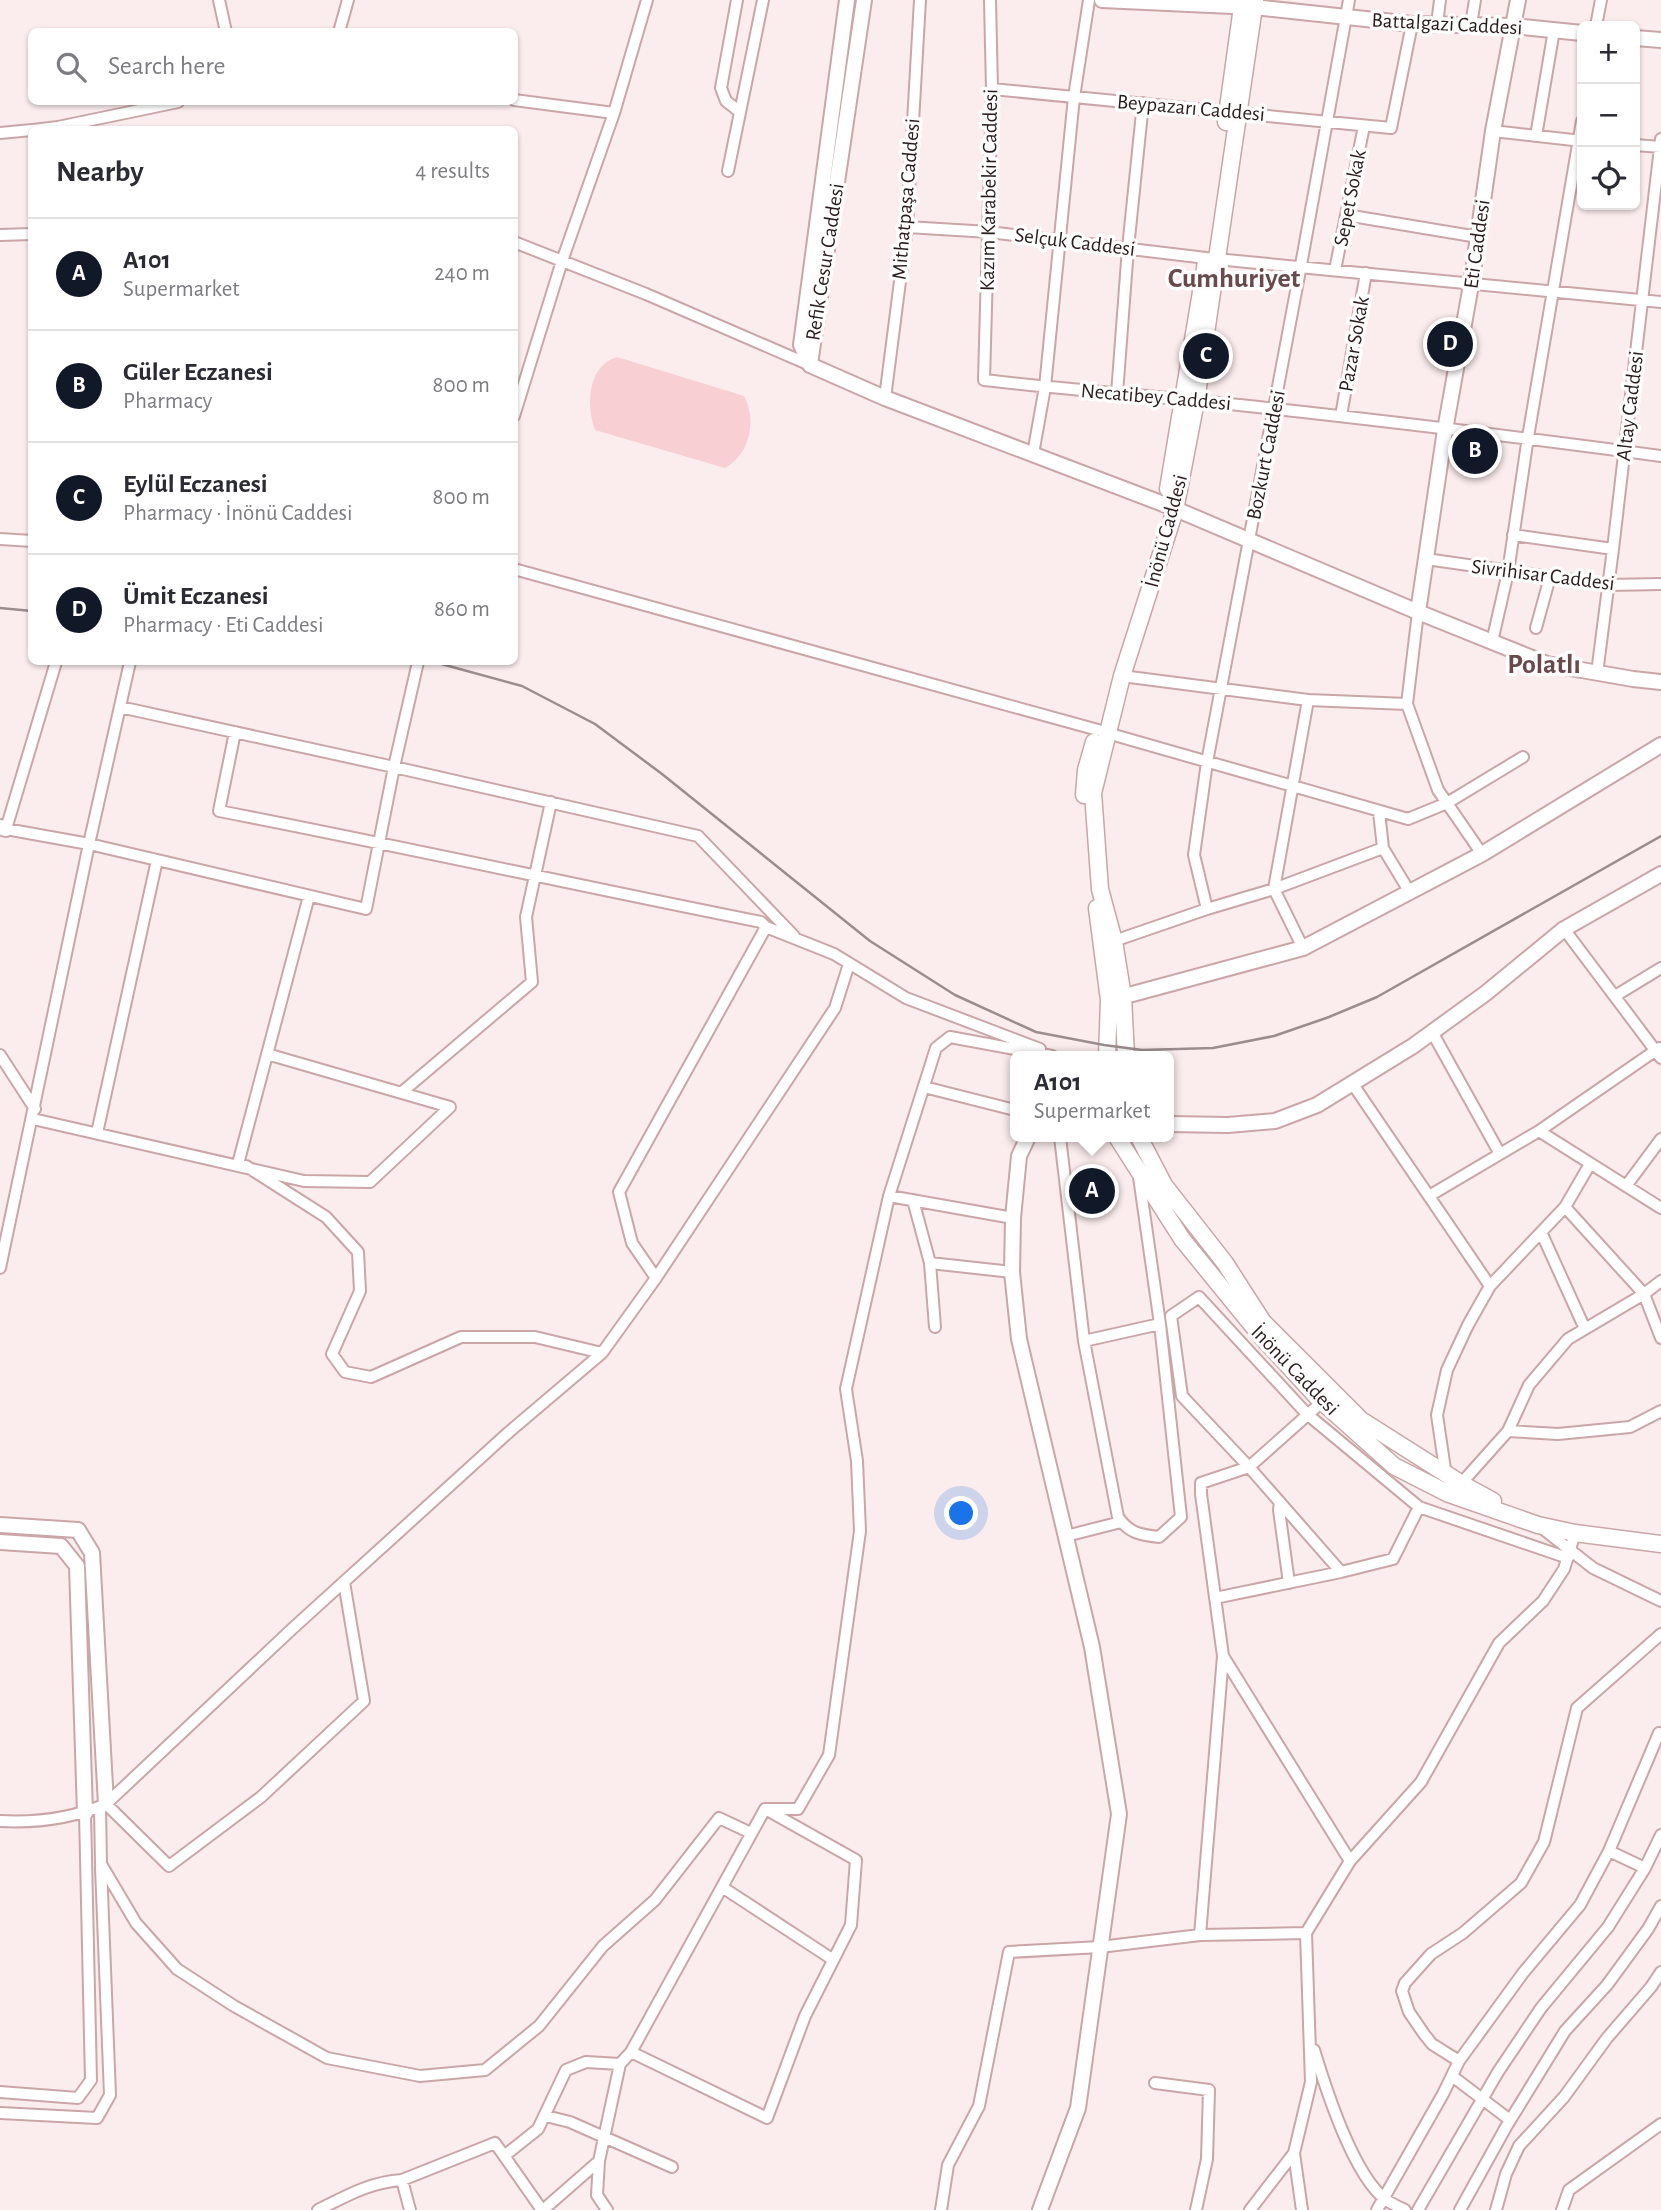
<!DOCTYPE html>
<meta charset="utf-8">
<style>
body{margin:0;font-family:"Alegreya Sans",sans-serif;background:#f2f2f3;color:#2b2b33}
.controls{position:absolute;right:21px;top:21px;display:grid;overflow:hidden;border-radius:10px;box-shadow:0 2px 5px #0004}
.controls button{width:63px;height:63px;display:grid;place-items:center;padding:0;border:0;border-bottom:2px solid #e1e1e2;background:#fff;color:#2b2b33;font:35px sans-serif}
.you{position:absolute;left:962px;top:1514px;width:24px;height:24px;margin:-18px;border:5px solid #fff;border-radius:50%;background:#1a73e8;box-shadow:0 0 0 10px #1a73e833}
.badge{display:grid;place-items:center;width:46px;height:46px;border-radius:50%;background:#111827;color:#fff;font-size:23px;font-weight:700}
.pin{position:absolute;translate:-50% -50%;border:4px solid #fff;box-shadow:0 2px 7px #0006}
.popup{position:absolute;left:1010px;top:1051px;width:164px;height:91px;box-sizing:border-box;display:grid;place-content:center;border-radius:10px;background:#fff;filter:drop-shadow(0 2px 5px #0005);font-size:23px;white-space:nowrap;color:#7c7c81}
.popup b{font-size:26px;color:#2b2b33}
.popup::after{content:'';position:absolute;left:50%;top:100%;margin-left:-14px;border:14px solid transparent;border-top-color:#fff}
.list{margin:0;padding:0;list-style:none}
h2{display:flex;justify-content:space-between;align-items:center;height:91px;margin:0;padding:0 28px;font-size:30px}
h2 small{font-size:23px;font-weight:400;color:#7c7c81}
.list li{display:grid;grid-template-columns:46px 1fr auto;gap:21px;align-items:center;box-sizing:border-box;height:112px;padding:0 28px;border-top:2px solid #e1e1e2}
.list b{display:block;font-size:26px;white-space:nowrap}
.list p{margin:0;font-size:23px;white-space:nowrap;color:#7c7c81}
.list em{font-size:23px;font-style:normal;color:#7c7c81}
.icon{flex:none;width:38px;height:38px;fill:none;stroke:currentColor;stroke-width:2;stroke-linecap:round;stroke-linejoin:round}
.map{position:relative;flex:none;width:1661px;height:2210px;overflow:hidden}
.search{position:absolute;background:#fff;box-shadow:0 2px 5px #0004;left:28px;top:28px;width:490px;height:77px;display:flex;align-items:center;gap:18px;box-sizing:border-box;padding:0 24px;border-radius:10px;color:#7c7c81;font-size:26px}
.panel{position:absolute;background:#fff;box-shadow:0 2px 5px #0004;left:28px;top:126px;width:490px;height:539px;border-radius:10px}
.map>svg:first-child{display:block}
</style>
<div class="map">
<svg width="1661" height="2210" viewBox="0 0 1661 2210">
<rect width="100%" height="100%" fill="#fbeced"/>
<path fill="#f8cfd2" d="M617,357l127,39c13,24 6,58 -19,72l-130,-38c-9,-24 -8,-64 22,-73z"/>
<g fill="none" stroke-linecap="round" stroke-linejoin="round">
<g stroke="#caa6a8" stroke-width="14">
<path id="minor" d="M219,0l7,32
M737,0l-16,88 5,13 14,11
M990,0l2,89 -8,291c97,11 195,18 292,29 128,14 257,30 385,47
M1437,24l3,-24
M1471,25l4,-25
M1596,26l5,-26
M339,32l9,-32
M992,89l399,39 21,-104
M514,100l100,13
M33,130l25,-3 120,-25
M1493,131l89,10
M0,133l32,-3
M1536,136l18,-106
M1635,145l26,2
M728,171l35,-171
M1346,215l132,22
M907,227l82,5 217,26 455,44
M0,235l32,-1
M514,242l132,52 164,71
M1335,270l29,-144
M1117,394l11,-146 15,-145
M885,398l22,-171 13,-227
M514,416l48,-155 52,-148 33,-113
M1341,416l25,-143
M1033,454l12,-67 29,-290 15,-97
M1513,535l100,14
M0,539l32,2
M1426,559l182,26 53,-1
M514,569l584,161
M1418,612l-11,92 31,86 44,64
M1536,628l14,-51
M1492,642l16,-70 20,-135 54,-316
M56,662l-50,167 83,15 277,65 28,-142 24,-105
M1597,673l16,-124 48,-410
M1122,676l186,24 99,4
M120,707l274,60 304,69 96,100
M235,732l-16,79c181,35 361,75 542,111l5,5 68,27 72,44 134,51
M1107,733l301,86 39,-16 76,-46
M1379,812l4,36 26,43
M1207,909l-13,-54 13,-93 94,-497 48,-265
M1564,929l97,129
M1114,941l93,-32 67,-20 109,-41
M1303,948l-29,-59 34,-189
M1615,996l46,-28
M1432,1032l68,122 39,-23 122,77
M0,1055l35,54
M1352,1083l138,203
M924,1087l91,23
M402,1092l130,-110 -6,-65 25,-115
M33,1119l271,62 66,1 80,-75 -183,-53
M1539,1131l120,-83
M97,1133l60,-273
M1060,1137l24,204 34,176c11,16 22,18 41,20l22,-20 -21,-193 -21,-147
M238,1164l71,-268
M246,1166l80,51 32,35 2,39 -28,63 13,18 26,5 90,-40h74l67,16 54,-75 179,-270 14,-44
M1626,1186l35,-47
M889,1196l124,22
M1429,1196l71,-42
M913,1200l17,63 5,64
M1565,1207l79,87 17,44
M1541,1232l44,97
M930,1263l82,9
M0,1268l89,-424 41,-182
M656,1278l-24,-35 -13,-51 147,-265
M1084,1341l76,-17
M1322,1402l-73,65 -48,16v11l22,162 127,205
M1508,1431l50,3 72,-7 31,-16
M1446,1476l-9,-61 10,-45 21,-45 22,-39 75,-79 25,-43
M1458,1487l50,-56 21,-46 39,-46 76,-45 17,-13
M1280,1502l-1,8 10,73
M1542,1528l51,40 68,33
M1066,1536l55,-14
M1341,1572l-92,-105 -67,-71 -11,-80 28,-19 108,117 112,93 149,51
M1215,1598l126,-26 52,-13 26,-52
M106,1804l63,62 92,-69 103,-96 -20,-119
M100,1807l1,57 35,59 41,46 57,37 93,52 93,18 65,-6 54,-44 64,-80 52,-46 64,-82 32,15
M0,1821c36,2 73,-3 106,-17l186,-175 217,-197 93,-79
M1609,1851l36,17
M722,1887l110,72
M1200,1935l23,-279
M1314,2050c12,39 39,125 72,150 6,4 13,7 19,10
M631,2052l136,66 38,-102 46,-91 5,-65 -89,-50
M1459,2061l-27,-17 -8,-10 -15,-22 -7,-21 3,-8 26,-29 32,-21 58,-50 23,-41 33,-134 84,-74
M1452,2076l58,44
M1155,2083l54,7 -2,69 -11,51
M0,2092l78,6 13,-18 -6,-267
M0,2113l97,5 13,-23 -9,-228
M546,2116l24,6 102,45
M1294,2153l8,57
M504,2156l34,-27 28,-59 20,-8 34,2
M402,2180l8,30
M318,2210c28,-14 52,-28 84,-30l93,-37 47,67
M543,2210l56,-49
M607,2210l-10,-15 2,-34 21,-97 11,-12 134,-243h33l31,-54 31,-224 -3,-70 -11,-72 43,-193 47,-148 14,-11 102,19
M941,2210l7,-45 31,-59 30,-154 91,-5 100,-12 106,-2
M1250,2210l44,-57 17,-71 -5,-149 44,-72 71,-79 78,-139 44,-42 21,-32 11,-36
M1377,2210l66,-116 16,-33 64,-88 57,-68 29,-54 50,-118
M1418,2210l80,-138 43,-64 67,-81 37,-59 16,-33
M1460,2210l46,-83 59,-96 42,-46 41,-56 13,-23
M1496,2210l10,-36 13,-28 45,-49 43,-59 44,-51 10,-15
M1562,2210l7,-20 92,-66"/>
</g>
<g stroke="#caa6a8" stroke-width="18">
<path id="tertiary" d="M1102,0l152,7 158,17 101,2 69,7
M1635,38l26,2
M810,364l54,-364
M810,365l75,33 281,107 252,107 129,52 86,15 28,3
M810,365l-9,-20 46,-345
M1418,612l27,-182 26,-145 22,-154 25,-131
M0,827l6,2
M1114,999l189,-51 179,-94 179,-109
M1169,1124l59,1 47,-4 42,-16 96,-59 73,-53 78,-64 97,-55
M1028,1137l-9,19 -6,62 -1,54 7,67 73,308 27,167 -41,294 -38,102
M0,1525l78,5 14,23 14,251
M0,1542l61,4 16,20 8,247"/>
</g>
<g stroke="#caa6a8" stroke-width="19">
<path id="secondary" d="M1226,122l17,-122
M1168,489l38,-227
M1084,795l2,-25 8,-28
M1097,908l12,92 -2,56
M1126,1056l-3,-59 -9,-56 -14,-52 -7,-96 29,-117 53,-166 21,-109 59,-401
M1117,1137l65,102 79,97 57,62 76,68 55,28 89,31 37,8 86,11
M1139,1137l25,48 61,78 38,59 98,98 101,64 31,17"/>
</g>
<use href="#minor" stroke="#fff" stroke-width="10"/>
<use href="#tertiary" stroke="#fff" stroke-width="14"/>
<use href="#secondary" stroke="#fff" stroke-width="16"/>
<path stroke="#9b8d8e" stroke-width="2.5" d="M0,608l32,3
M434,662l88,24 73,38 67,50 208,167 85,54 81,37 68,13 38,5 71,-2 61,-12 55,-19 48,-20 284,-161"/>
</g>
<g text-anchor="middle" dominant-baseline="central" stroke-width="7" stroke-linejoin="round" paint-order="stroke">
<g font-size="21" fill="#2a1c1d" stroke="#fdfdfd">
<text transform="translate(1447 24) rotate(3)">Battalgazi Caddesi</text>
<text transform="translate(1191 108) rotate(5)">Beypazarı Caddesi</text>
<text transform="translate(989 190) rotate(-89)">Kazım Karabekir Caddesi</text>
<text transform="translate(1350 198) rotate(-79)">Sepet Sokak</text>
<text transform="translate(906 199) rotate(-85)">Mithatpaşa Caddesi</text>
<text transform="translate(1075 242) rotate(7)">Selçuk Caddesi</text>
<text transform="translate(1477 244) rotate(-82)">Eti Caddesi</text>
<text transform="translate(825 262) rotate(-81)">Refik Cesur Caddesi</text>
<text transform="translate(1354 344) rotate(-80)">Pazar Sokak</text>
<text transform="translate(1156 397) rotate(5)">Necatibey Caddesi</text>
<text transform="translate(1630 406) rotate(-83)">Altay Caddesi</text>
<text transform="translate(1266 455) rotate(-79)">Bozkurt Caddesi</text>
<text transform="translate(1166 531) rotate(-75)">İnönü Caddesi</text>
<text transform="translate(1543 575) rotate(7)">Sivrihisar Caddesi</text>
<text transform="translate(1295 1370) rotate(46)">İnönü Caddesi</text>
</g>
<g font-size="28" font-weight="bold" fill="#694a4c" stroke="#fdfdfd">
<text x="1234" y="279">Cumhuriyet</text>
<text x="1544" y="665">Polatlı</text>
</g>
</g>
</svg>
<div class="controls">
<button>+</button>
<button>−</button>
<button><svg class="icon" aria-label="locate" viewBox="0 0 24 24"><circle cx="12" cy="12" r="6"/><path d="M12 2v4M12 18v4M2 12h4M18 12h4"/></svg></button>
</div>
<div class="you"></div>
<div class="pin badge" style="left:1092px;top:1191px">A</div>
<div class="popup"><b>A101</b>Supermarket</div>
<div class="pin badge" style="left:1475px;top:451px">B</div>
<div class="pin badge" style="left:1206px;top:356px">C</div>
<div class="pin badge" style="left:1450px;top:344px">D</div>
<div class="search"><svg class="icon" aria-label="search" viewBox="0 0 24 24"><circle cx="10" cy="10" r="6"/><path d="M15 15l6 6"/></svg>Search here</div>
<section class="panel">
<h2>Nearby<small>4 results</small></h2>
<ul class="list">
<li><span class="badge">A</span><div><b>A101</b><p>Supermarket</p></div><em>240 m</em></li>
<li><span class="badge">B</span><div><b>Güler Eczanesi</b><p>Pharmacy</p></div><em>800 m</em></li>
<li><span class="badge">C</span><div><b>Eylül Eczanesi</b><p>Pharmacy · İnönü Caddesi</p></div><em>800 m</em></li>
<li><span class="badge">D</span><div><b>Ümit Eczanesi</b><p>Pharmacy · Eti Caddesi</p></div><em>860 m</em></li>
</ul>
</section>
</div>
